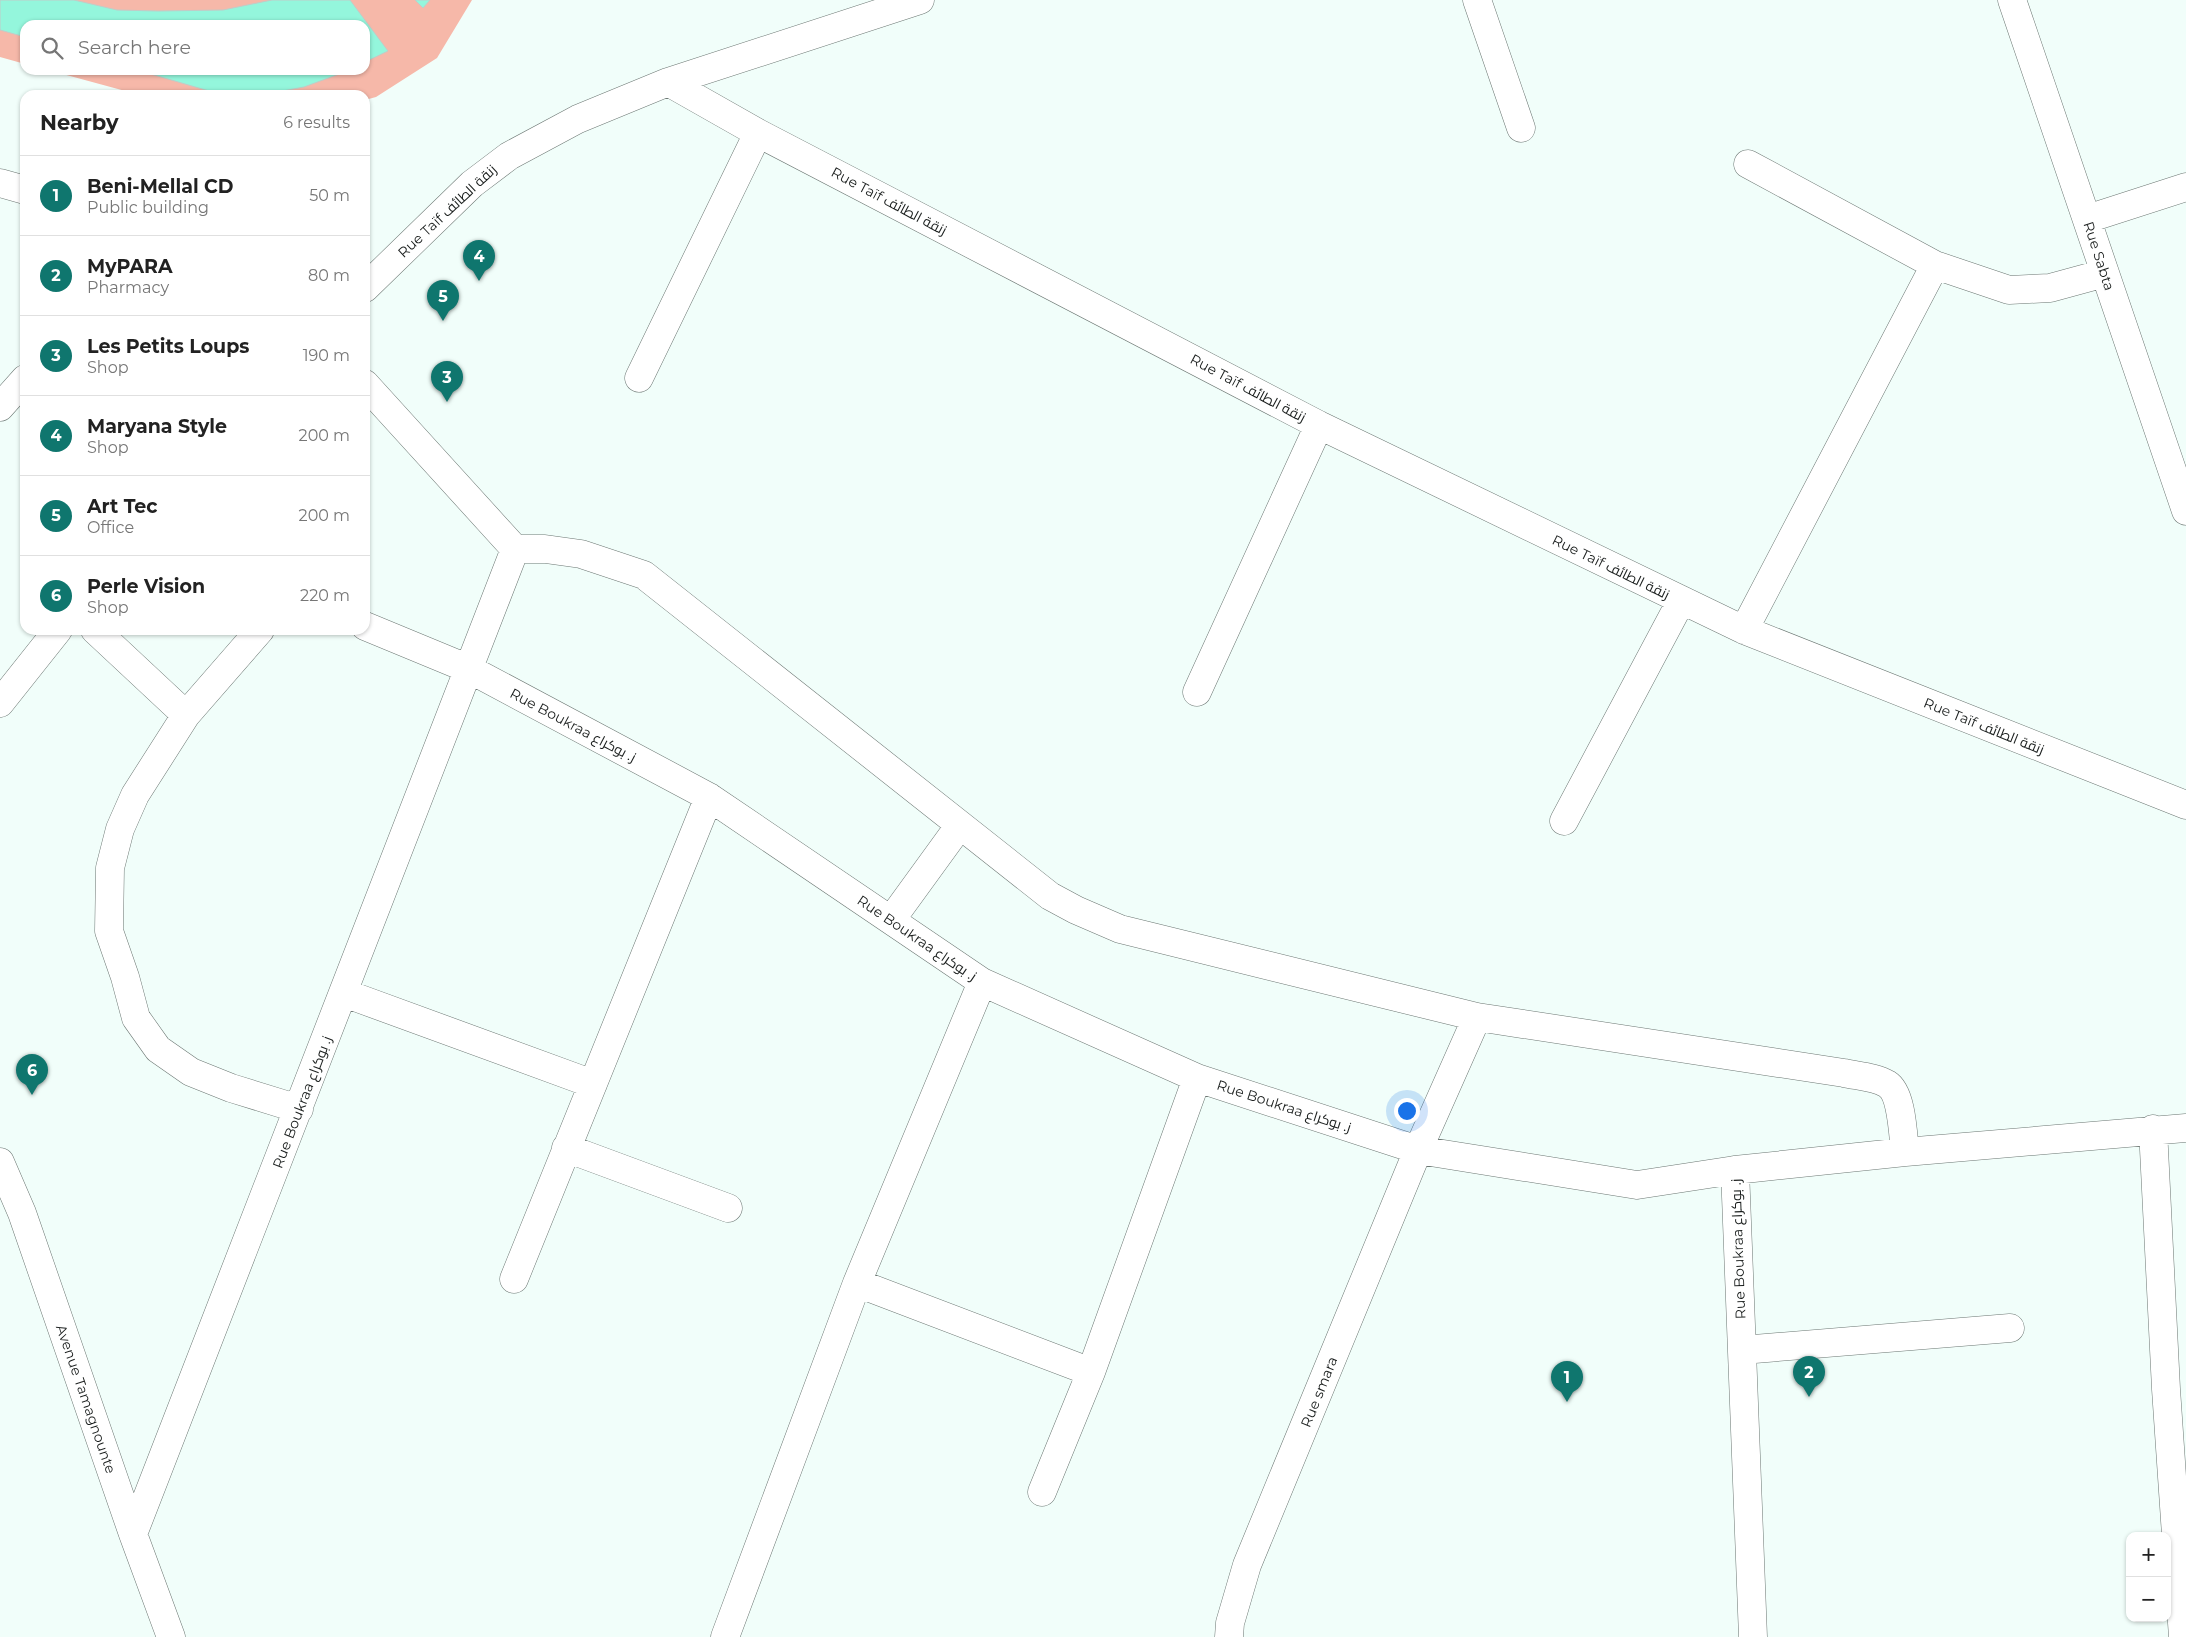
<!DOCTYPE html>
<meta charset="utf-8">
<style>
body{margin:0;font-family:Montserrat,Cairo,sans-serif;background:#f2f2f2;color:#222}
.controls{position:absolute;right:15px;bottom:15px;display:grid;overflow:hidden;border-radius:10px;box-shadow:0 1px 4px #0004}
.controls button{width:45px;height:45px;display:grid;place-items:center;padding:0;border:0;border-bottom:1px solid #e0e0e0;background:#fff;color:#222;font:25px sans-serif}
.you{position:absolute;left:1406px;top:1110px;width:18px;height:18px;margin:-12px;border:4px solid #fff;border-radius:50%;background:#1a73e8;box-shadow:0 0 0 8px #1a73e833}
.badge{display:grid;place-items:center;width:32px;height:32px;border-radius:50%;background:#0f766e;color:#fff;font-size:16px;font-weight:700}
.pin{position:absolute;translate:-50% -41px;filter:drop-shadow(0 1px 2px #0008)}
.pin::after{content:'';position:absolute;top:26px;width:18px;height:15px;background:inherit;clip-path:polygon(0 0,100% 0,50% 100%)}
.list{margin:0;padding:0;list-style:none}
h2{display:flex;justify-content:space-between;align-items:center;height:65px;margin:0;padding:0 20px;font-size:21px}
h2 small{font-size:16px;font-weight:400;color:#767676}
.list li{display:grid;grid-template-columns:32px 1fr auto;gap:15px;align-items:center;box-sizing:border-box;height:80px;padding:0 20px;border-top:1px solid #e0e0e0}
.list b{display:block;font-size:19px;white-space:nowrap}
.list p{margin:0;font-size:16px;white-space:nowrap;color:#767676}
.list em{font-size:16px;font-style:normal;color:#767676}
.icon{flex:none;width:28px;height:28px;fill:none;stroke:currentColor;stroke-width:2;stroke-linecap:round;stroke-linejoin:round}
.map{position:relative;flex:none;width:2186px;height:1637px;overflow:hidden}
.search{position:absolute;background:#fff;box-shadow:0 1px 4px #0004;left:20px;top:20px;width:350px;height:55px;display:flex;align-items:center;gap:12px;box-sizing:border-box;padding:0 18px;border-radius:15px;color:#767676;font-size:19px}
.panel{position:absolute;background:#fff;box-shadow:0 1px 4px #0004;left:20px;top:90px;width:350px;height:545px;border-radius:15px}
.map>svg:first-child{display:block}
</style>
<div class="map">
<svg width="2186" height="1637" viewBox="0 0 2186 1637">
<rect width="100%" height="100%" fill="#f1fefa"/>
<path fill="#f6b8a9" d="M0,0h472l-35,58 -61,39 -11,3v-5h-225l-92,-25h317v-45h-340v39l-25,-7z"/>
<path fill="#94f6dc" stroke="#c0ccc8" d="M0,0h74l43,10 41,1 65,-1 49,-10h78l38,51 -23,11v-37h-340v12l-25,-7z
M415,0h15l-7,8z
M137,70h213l-46,17 -32,6 -34,1 -29,-3z"/>
<g fill="none" stroke-linecap="round" stroke-linejoin="round">
<g stroke="#6c7773" stroke-width="29">
<path id="minor" d="M1477,0l44,128
M2012,0l174,511
M668,82l252,-82
M1748,164l187,101 74,25 41,-2 55,-15
M0,183l25,7
M2087,219l99,-32
M365,288l107,-104 37,-28 69,-37 90,-37 90,51 561,292 425,205 442,175
M639,378l119,-245
M365,384l150,165h30l36,5 63,21 406,321 26,14 44,19 357,88 367,56c13,3 32,4 43,11 15,9 16,51 18,68
M0,407l25,-28
M365,626l104,43 240,128 273,185 215,96 221,72 219,35 98,-15 18,467
M95,630l91,85
M260,630l-74,85 -51,80 -15,34 -10,39 -1,63 16,46 11,41 22,31 33,23 40,16 68,21
M1744,630l191,-365
M1197,692l122,-267
M0,703l58,-73
M1564,821l117,-220
M891,920l69,-95
M344,993l249,91
M2153,1129l13,260 17,248
M566,1148l162,60
M0,1162l22,51 111,321 38,103
M1735,1170l170,-18 281,-24
M514,1279l195,-482
M857,1283l234,89
M1742,1350l268,-22
M1042,1492l49,-120 106,-294
M133,1534l382,-985
M725,1637l132,-354 125,-301
M1229,1637l1,-14 17,-58 171,-415 59,-133"/>
</g>
<use href="#minor" stroke="#fff" stroke-width="28"/>
</g>
<g text-anchor="middle" dominant-baseline="central" stroke-width="4" stroke-linejoin="round" paint-order="stroke">
<g font-size="14" fill="#191d1c" stroke="#fff">
<text transform="translate(889 201) rotate(28)">Rue Taïf زنقة الطائف</text>
<text transform="translate(447 211) rotate(-43)">Rue Taïf زنقة الطائف</text>
<text transform="translate(2099 256) rotate(72)">Rue Sabta</text>
<text transform="translate(1248 388) rotate(28)">Rue Taïf زنقة الطائف</text>
<text transform="translate(1611 567) rotate(26)">Rue Taïf زنقة الطائف</text>
<text transform="translate(573 725) rotate(28)">Rue Boukraa ز. بوكراع</text>
<text transform="translate(1984 726) rotate(22)">Rue Taïf زنقة الطائف</text>
<text transform="translate(917 938) rotate(34)">Rue Boukraa ز. بوكراع</text>
<text transform="translate(302 1102) rotate(-69)">Rue Boukraa ز. بوكراع</text>
<text transform="translate(1284 1106) rotate(18)">Rue Boukraa ز. بوكراع</text>
<text transform="translate(1738 1249) rotate(-92)">Rue Boukraa ز. بوكراع</text>
<text transform="translate(1319 1392) rotate(-68)">Rue smara</text>
<text transform="translate(86 1399) rotate(71)">Avenue Tamagnounte</text>
</g>
</g>
</svg>
<div class="controls">
<button>+</button>
<button>−</button>
</div>
<div class="you"></div>
<div class="pin badge" style="left:1567px;top:1402px">1</div>
<div class="pin badge" style="left:1809px;top:1397px">2</div>
<div class="pin badge" style="left:447px;top:402px">3</div>
<div class="pin badge" style="left:479px;top:281px">4</div>
<div class="pin badge" style="left:443px;top:321px">5</div>
<div class="pin badge" style="left:32px;top:1095px">6</div>
<div class="search"><svg class="icon" aria-label="search" viewBox="0 0 24 24"><circle cx="10" cy="10" r="6"/><path d="M15 15l6 6"/></svg>Search here</div>
<section class="panel">
<h2>Nearby<small>6 results</small></h2>
<ul class="list">
<li><span class="badge">1</span><div><b>Beni-Mellal CD</b><p>Public building</p></div><em>50 m</em></li>
<li><span class="badge">2</span><div><b>MyPARA</b><p>Pharmacy</p></div><em>80 m</em></li>
<li><span class="badge">3</span><div><b>Les Petits Loups</b><p>Shop</p></div><em>190 m</em></li>
<li><span class="badge">4</span><div><b>Maryana Style</b><p>Shop</p></div><em>200 m</em></li>
<li><span class="badge">5</span><div><b>Art Tec</b><p>Office</p></div><em>200 m</em></li>
<li><span class="badge">6</span><div><b>Perle Vision</b><p>Shop</p></div><em>220 m</em></li>
</ul>
</section>
</div>
